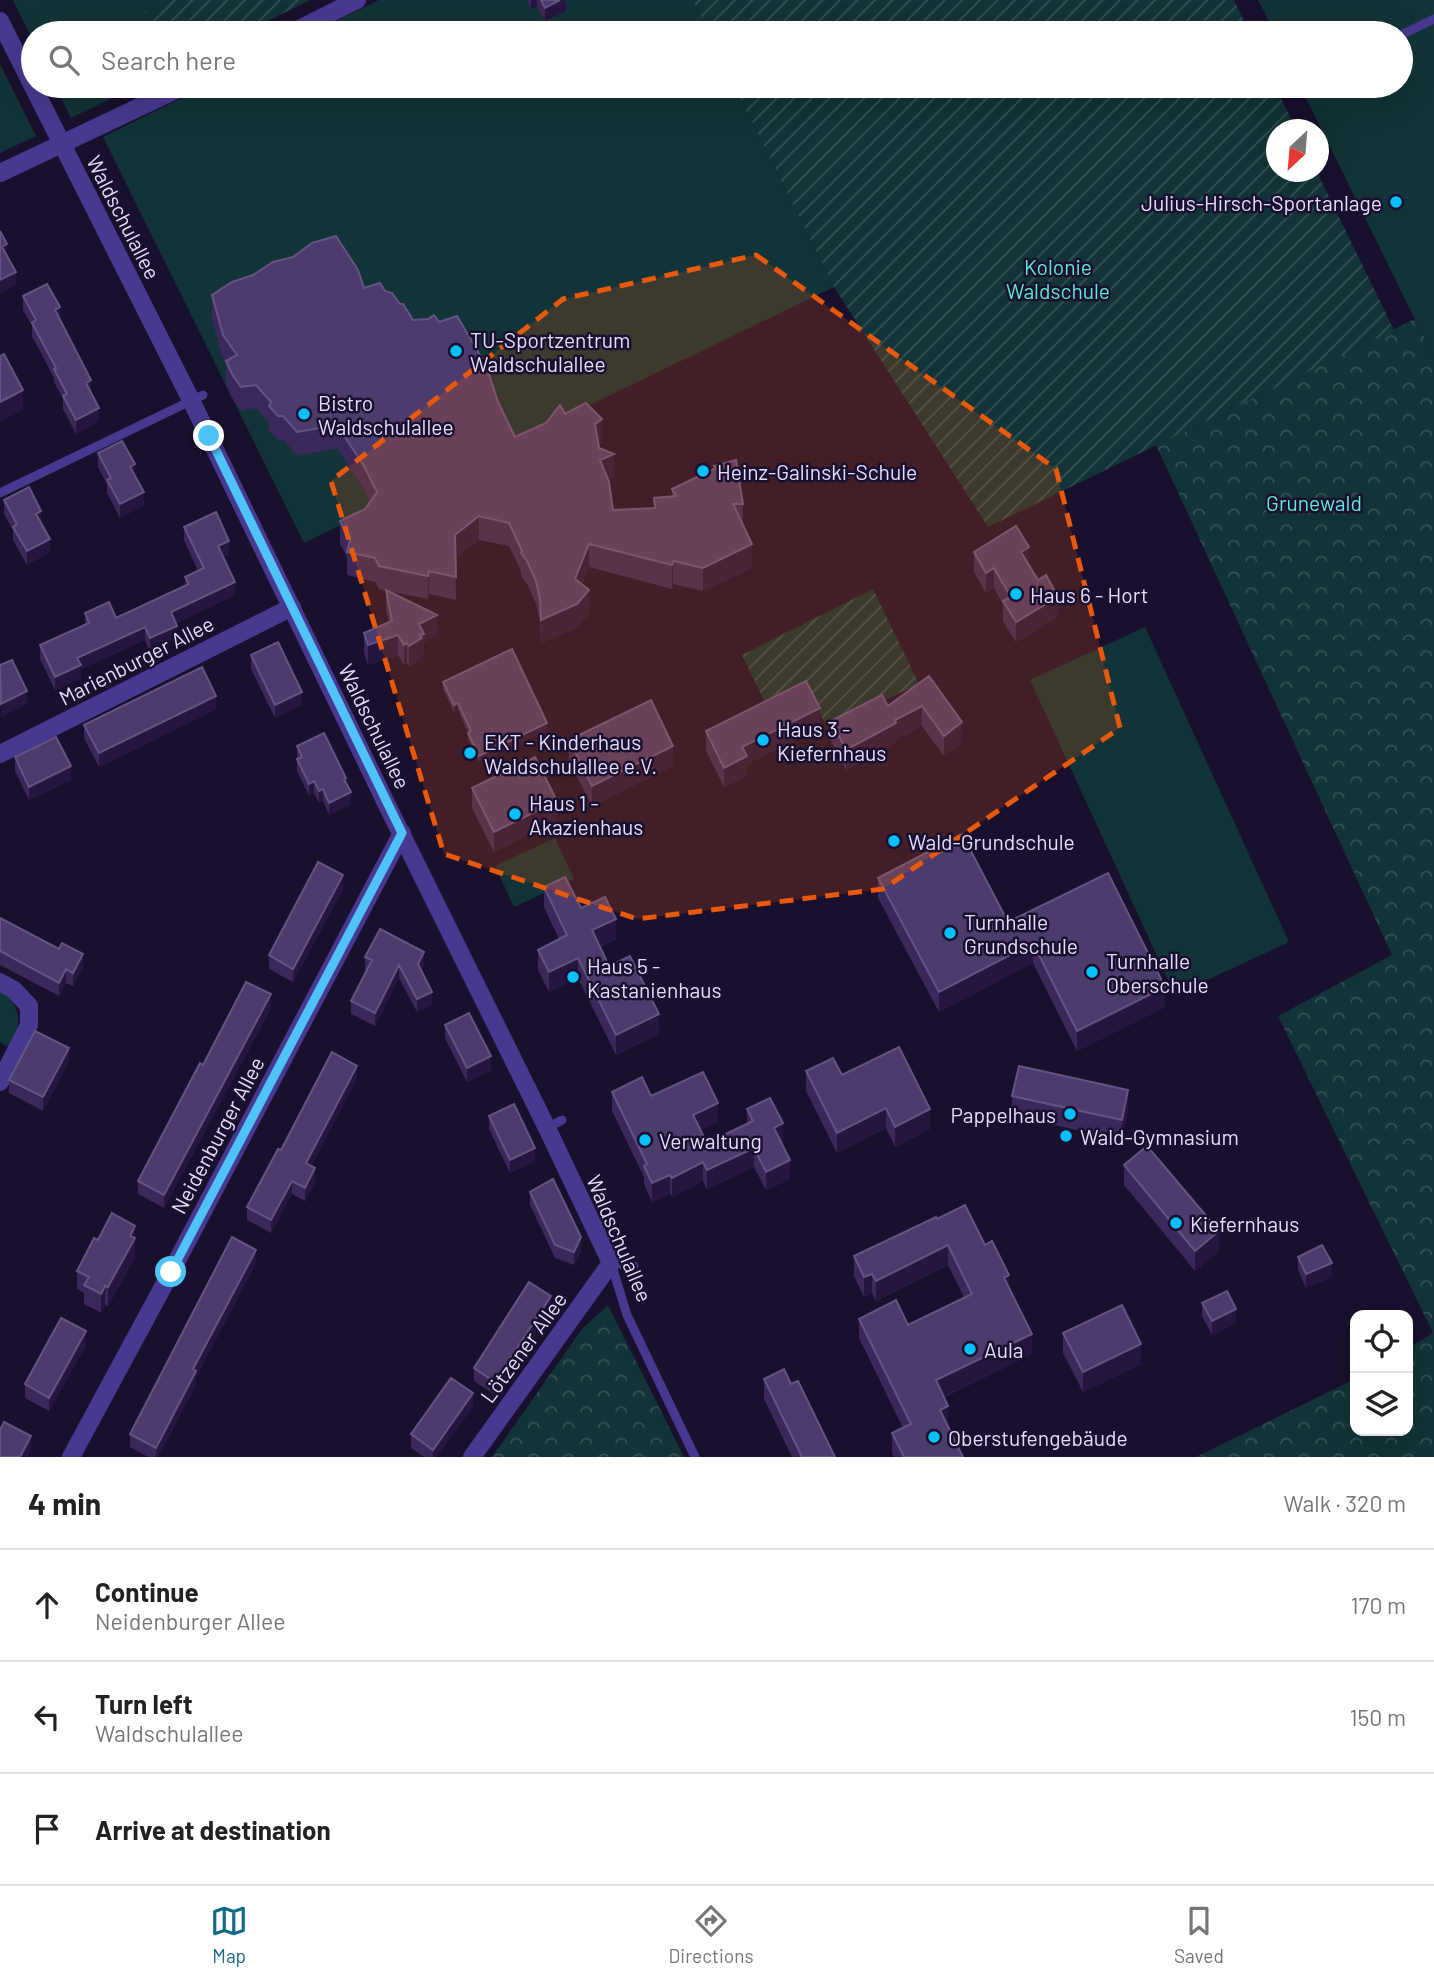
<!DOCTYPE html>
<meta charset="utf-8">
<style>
body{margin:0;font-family:Barlow,sans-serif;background:#f6f6f6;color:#222}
.controls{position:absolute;right:21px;bottom:21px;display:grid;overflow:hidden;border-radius:14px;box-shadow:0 7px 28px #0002}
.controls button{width:63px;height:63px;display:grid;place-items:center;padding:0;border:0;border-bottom:2px solid #e0e0e0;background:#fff;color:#222;font:35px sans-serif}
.compass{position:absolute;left:1266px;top:119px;width:63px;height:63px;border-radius:50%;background:#fff;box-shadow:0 7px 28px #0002;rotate:206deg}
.stop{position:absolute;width:21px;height:21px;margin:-16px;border:5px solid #4fc3f7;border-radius:50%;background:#fff}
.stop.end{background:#4fc3f7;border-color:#fff;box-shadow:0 2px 7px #0008}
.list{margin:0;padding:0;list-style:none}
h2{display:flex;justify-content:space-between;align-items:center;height:91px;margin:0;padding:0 28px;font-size:30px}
h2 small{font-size:23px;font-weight:400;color:#767676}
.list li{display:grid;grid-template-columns:46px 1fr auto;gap:21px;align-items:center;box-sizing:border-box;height:112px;padding:0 28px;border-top:2px solid #e0e0e0}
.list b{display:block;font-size:26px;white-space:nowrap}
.list p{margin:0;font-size:23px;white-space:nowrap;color:#767676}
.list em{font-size:23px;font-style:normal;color:#767676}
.icon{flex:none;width:38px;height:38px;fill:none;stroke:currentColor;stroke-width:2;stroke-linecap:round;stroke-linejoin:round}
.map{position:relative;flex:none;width:1434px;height:1457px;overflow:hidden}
.search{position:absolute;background:#fff;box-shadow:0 7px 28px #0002;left:21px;right:21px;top:21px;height:77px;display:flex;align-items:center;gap:18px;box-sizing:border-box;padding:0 24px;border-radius:38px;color:#767676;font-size:26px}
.sheet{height:427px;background:#fff}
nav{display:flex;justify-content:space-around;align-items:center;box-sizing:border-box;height:98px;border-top:2px solid #e0e0e0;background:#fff;font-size:19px;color:#767676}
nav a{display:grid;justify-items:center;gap:4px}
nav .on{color:#166985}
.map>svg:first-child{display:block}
</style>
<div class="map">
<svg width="1434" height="1457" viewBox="0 0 1434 1457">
<defs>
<pattern id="forest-crowns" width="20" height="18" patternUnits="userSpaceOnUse" patternTransform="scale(1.75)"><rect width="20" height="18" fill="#123337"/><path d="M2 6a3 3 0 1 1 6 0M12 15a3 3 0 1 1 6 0" fill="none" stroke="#345055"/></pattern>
<pattern id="garden-furrows" width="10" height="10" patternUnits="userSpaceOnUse" patternTransform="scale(1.75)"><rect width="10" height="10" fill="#123337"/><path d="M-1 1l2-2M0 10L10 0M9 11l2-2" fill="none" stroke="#345055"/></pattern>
</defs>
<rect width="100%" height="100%" fill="#19102d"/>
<path fill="#123337" d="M13,0h158l-25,12 9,21h-122v8z
M379,0h313l17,33h-397z
M1258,0h176v358l-134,-272h101v-53h-126z
M0,64l36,72 -36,17z
M55,86h82l-66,32z
M206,86h528l100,201 -530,256 -201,-406z
M1145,627l144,315 -114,53 -145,-315z
M555,838l19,41 -60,28 -19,-41z
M0,987c21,21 23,35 10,61l-10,-6z"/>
<path fill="url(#forest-crowns)" d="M1415,319l19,39v1099h-238l159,-78v52h53v-83l25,-15 -155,-317 114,-61 -236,-510z
M608,1305l76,152h-192l90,-128z"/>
<path fill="url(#garden-furrows)" d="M171,0h139l-66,33h-89l-10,-21z
M692,0h542l16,33h-541z
M734,86h541l21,43 -20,1v42h41l77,158 -406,197 -154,-240z
M873,589l46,95 -92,43 -17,-33 -40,19 -28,-58z"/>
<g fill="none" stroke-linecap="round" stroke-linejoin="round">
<path stroke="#48388f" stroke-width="9" d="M1401,35l33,-16
M1288,89l7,-3
M0,493l203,-98
M547,1128l15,-8
M634,1266l-23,-3 16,52 68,142"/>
<path stroke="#48388f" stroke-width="18" d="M0,21l191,379 197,407 159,321 64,135 -139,194
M291,33l66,-33
M0,173l184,-87
M0,754l292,-147
M0,982l14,8 15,16v19l-29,57
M71,1457l100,-185 231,-439"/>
</g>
<path fill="#3a285b" d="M527,0h39v11l-21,10 -8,-15 -6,3z
M364,288l21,3 15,13 13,16 85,82 17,35 50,-23 37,28 -3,3v3l15,29 -6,3 5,30 41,-2v-10l18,-2v-7l42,-20v-3l29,38v21l9,43 -49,23 -30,-7 -1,5 -83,-22 -7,17 7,29 -12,15 -36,15 -1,-21 -4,-18 -9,-20 -6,-8v-5l-12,-25 -30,-6 -24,18 1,42 -27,-6 -1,5 -40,-8 49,44 -13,7v11l-2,1v4l-13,8 -2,-3 -3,2 -6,-10 -30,10 -4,-12v-20l25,-10 -3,-13v-19l-7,-2 -4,-7 -28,-7v-18l-7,-13v-23l25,-12 5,-7 -6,-13 -27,-41 -40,8 -14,-17 -5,1 -9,-10v-7l-13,-15 -15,3 -9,-13 -6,-13v-23l-3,-3 -11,-40v-24z
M23,296l37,24 31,72 8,29 -23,13 -13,-25v-10l-9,-17v-4l-22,-42v-10l-9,-16z
M98,453l37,23 9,29 -24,13 -13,-25v-9l-9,-17z
M4,500l37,24 9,28 -23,13 -14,-25v-10l-9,-16z
M184,527l45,27 -6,3 12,38 -59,28 1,16 -27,13 -5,-12 -64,29v9l-26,12 -15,-31v-14l45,-20v-12l31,5 69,-33v-8l13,-6 -14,-31z
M974,552l55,12 29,53 -42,25 -13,-21v-17l-9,-16 -8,5 -12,-21z
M251,655l51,50 -27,13 -24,-49z
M929,676l33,66 -18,14 -22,-30 -26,14v3l-50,27 -15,-29v-20l57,-15z
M443,682l104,48 -68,32 -11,-23v-6l-10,-23 -4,2 -11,-23z
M216,709l-117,58 -15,-29v-13z
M820,728l-73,36v12l-23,11 -18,-36v-20z
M569,740l104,26 -81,40 -23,-46z
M297,746l49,36 5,22 -22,11 -6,-14 -4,2 -5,-10 -5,3 -12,-25z
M15,757l56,23 -42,20 -14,-29z
M472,788l85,33 -63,31 -22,-44z
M878,878l130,44 157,85 -88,44 -44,-88 -94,49 -61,-114z
M544,887l37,21 35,31 -16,8 9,19 50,68 -43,21 -38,-77 -29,14 -11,-22v-20l21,-11 -15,-32z
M343,889l-50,93 -24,-13v-14z
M0,918l83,49 -10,19 -7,-3 -7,13 -59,-31z
M365,957l59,8 -3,6 11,34 -15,7 -18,-34 -24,48 -24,-12v-13l16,-31h-2z
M271,1008l-107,200 -26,-14v-13l65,-116z
M445,1025l46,45 -24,12 -22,-44z
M69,1061l-26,50 -34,-18v-13z
M806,1071l36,4 88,54 -35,18 -9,-19 -49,25 -31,-62z
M357,1079l-46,87 4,16 -10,19 -13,-7 -21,39 -24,-13v-13l34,-57z
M612,1092l39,4 67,26 -17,8 6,13 40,-20v-14l36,33 -2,1 9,36 -24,11 -12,-23 -47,22 -4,-8 -31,16 -2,-4 -18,9 -8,-18v-7l-32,-66z
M1012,1096l116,14 -6,30 -110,-24z
M489,1116l46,45 -25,12 -21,-44z
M1124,1165l95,86 -24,20 -71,-86z
M530,1192l51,59 -7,14 -19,-7 -25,-53z
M937,1219l48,26 24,43 23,66 -88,43 4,29 15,31h-69l-2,-4v-20l11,-5 -44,-90v-19l49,6 56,-28 -16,-32 -72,36 -4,-8 -8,4 -10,-21v-20z
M135,1226v31l-27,49 -3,-1 -4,8 -17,-9v-11l-7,-4v-18l21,-31z
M1298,1257l34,20 -26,11 -8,-18z
M256,1263l-60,114v8l-38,72h-10l-18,-10v-13z
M1202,1303l34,20 -24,12 -10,-19z
M551,1310l-56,85 -21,-14v-13z
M1063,1333l78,31 -58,28 -20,-39z
M86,1345l-37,66 -24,-13v-14z
M764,1379l27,5 44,73h-43l-28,-58z
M473,1406l-36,51h-13l-13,-9v-14z"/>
<path fill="#251641" d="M531,0h6v6l-6,3z
M560,0h6v11l-21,10v-13z
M7,244v13l-5,-10z
M16,272v13l-16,8v-13z
M60,307v14l-5,-11z
M91,380v14l-5,-11z
M23,390v20l-23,12v-20z
M99,408v13l-23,13v-14z
M602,419v23l-7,5v-23z
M614,454v23l-14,7v-24z
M135,464v14l-5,-11z
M144,492v13l-24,13v-14z
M41,511v14l-5,-11z
M479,516v24l-24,18v-23z
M50,539v13l-23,13v-14z
M229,541v13l-11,6v-14z
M589,544v23l-14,35v-23z
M752,544v24l-49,23v-23z
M1029,547v20l-8,-15z
M673,561v23l-1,5v-24z
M994,568v20l-8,5v-20z
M429,571v23l-1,5v-23z
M235,582v13l-64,30v-13z
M589,590v23l-12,15 -36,15v-23z
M1058,597v20l-42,25v-20z
M437,615v20l-13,7v11l-2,1v4l-13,8v-20l10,-22z
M177,626v13l-27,13v-14z
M145,627v13l-64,29v9l-26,12v-13l22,-19z
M398,635v20l-30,10v-20z
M407,643v20l-3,2v-20z
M27,691v13l-26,13v-13z
M302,692v13l-27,13v-13z
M216,696v13l-117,58v-14z
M458,703v7l-4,2v-7z
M922,706v20l-26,14v3l-50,27v-20l49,-30z
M820,708v20l-73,36v12l-23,11v-19l18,-21z
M962,722v20l-18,14v-20z
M547,723v7l-68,32v-6z
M673,746v20l-81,40v-20z
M71,766v14l-42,20v-13z
M314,781v12l-5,3v-12z
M323,789v12l-4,2v-12z
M351,792v12l-22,11v-12z
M557,801v20l-63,31v-20z
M343,875v14l-50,93v-13z
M616,919v20l-24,11v-20z
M1033,943v20l-94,49v-20z
M424,952v13l-6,12v-13z
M83,954v13l-10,19v-13z
M578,958v20l-29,14v-20z
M399,965v13l-24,48v-13z
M66,969v14l-7,13v-13z
M1165,987v20l-88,44v-20z
M432,992v13l-15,7v-13z
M271,994v14l-107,200v-13z
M659,1014v20l-43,21v-20z
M69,1048v13l-26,50v-14z
M491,1056v14l-24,12v-14z
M357,1066v13l-51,98v-14z
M1128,1090v20l-6,30v-20z
M718,1103v19l-25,12v-19z
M886,1108v20l-49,25v-20z
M930,1109v20l-35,18v-20z
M783,1123v19l-9,4v-18z
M535,1148v13l-25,12v-13z
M754,1148v19l-47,22v-19z
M790,1160v19l-24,11v-18z
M703,1162v19l-31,16v-19z
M315,1168v14l-10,19v-13z
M670,1175v18l-18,9v-19z
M292,1181v13l-21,39v-13z
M135,1226v31l-27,49v-19l22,-51z
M1219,1231v20l-24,20v-20z
M581,1237v14l-7,14v-13z
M948,1245v20l-72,36v-20z
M256,1250v13l-60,114v8l-38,72h-2v-9l37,-79z
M1332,1263v14l-26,11v-14z
M872,1274v19l-8,4v-20z
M1009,1275v20l-5,-17z
M105,1286v19l-4,8v-19z
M551,1296v14l-56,85v-13z
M1236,1309v14l-24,12v-14z
M86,1331v14l-37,66v-13z
M1032,1334v20l-96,46v-20z
M1141,1344v20l-58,28v-20z
M473,1393v13l-36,51h-4v-7z
M948,1406v20l-8,-16z
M31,1436v14l-4,7h-7z"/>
<path fill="#4c3b6d" stroke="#645484" stroke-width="2" d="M541,0h19l-15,8z
M0,231l7,13 -5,3 14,25 -16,8z
M336,236l22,34 6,18 16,-5 5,8 7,2 8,11h3l10,16 15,-1 6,-4 5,7 18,-6 29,49 12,37 17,35 31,-14 14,-18 5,9 21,-11 16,16 -7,5 4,24 15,6 -14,6 9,22 4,28 42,-2 -1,-10 22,-2 -4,-7 44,-21 -2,-2 22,-6 7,44h-10l19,40 -49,24 -30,-7 -1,4 -83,-21 -14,35 14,11 -12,14 -36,16 -1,-21 -4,-18 -9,-20 -6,-8 1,-2 -13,-28 -30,-7 -24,19 1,42 -27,-6 -1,5 -49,-10 -4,-8 -28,-6 3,-12 -10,-19 25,-12 12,-17 -13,-26 -27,-41 -40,7 -14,-16h-5l-9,-10 2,-4 -15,-17 -15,2 -9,-13 -6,-13 11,-6 -14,-20 -11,-40 20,-13 21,-7 20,-13 20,-5 19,-14z
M47,284l13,23 -5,3 36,70 -5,3 13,25 -23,12 -13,-24 4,-2 -13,-25 2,-1 -24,-45 4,-3 -13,-24z
M4,354l19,36 -23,12v-46z
M122,441l13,23 -5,3 14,25 -24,12 -13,-24 4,-2 -13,-25z
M29,487l12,24 -5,3 14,25 -23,12 -14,-24 4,-3 -13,-24z
M216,512l13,29 -11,5 17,36 -64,30 6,14 -27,12 -5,-11 -68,31 4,7 -26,12 -15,-32 49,-22 -4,-10 24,-11 7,16 73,-34 -4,-7 19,-9 -20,-41z
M1016,526l13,21 -8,5 17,28 8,-5 12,22 -42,25 -13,-21 8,-4 -9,-15 -8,-14 -8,5 -12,-21z
M386,590l51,25 -18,9 5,10 -4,1 2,3 -13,8 -2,-3 -3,2 -6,-10 -30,10 -4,-12 28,-12z
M278,642l24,50 -27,13 -24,-50z
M512,649l35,74 -68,33 -11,-23 3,-2 -13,-28 -4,2 -11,-23z
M12,660l15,31 -26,13 -1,-39z
M202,667l14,29 -117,57 -15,-28z
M929,676l33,46 -18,14 -22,-30 -27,14 1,3 -50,27 -15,-29 51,-26 6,11z
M806,681l14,27 -78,39 5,9 -23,12 -18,-37z
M651,700l22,46 -81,40 -23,-46z
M324,733l22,45 -2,1 7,13 -22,11 -6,-14 -4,2 -5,-10 -5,3 -12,-25 5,-2 -5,-11z
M56,737l15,29 -42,21 -14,-30z
M535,757l22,44 -63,31 -22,-44z
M962,834l46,88 100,-49 57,114 -88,44 -44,-88 -94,49 -61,-114z
M318,862l25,13 -50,94 -24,-14z
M565,877l16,31 24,-11 11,22 -24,11 17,36 21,-10 29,58 -43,21 -38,-77 -29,14 -11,-22 29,-15 -23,-48z
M0,918l59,31 3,-6 21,11 -10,19 -7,-4 -7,14 -59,-32z
M380,929l44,23 -6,12 14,28 -15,7 -18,-34 -24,48 -24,-12 21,-41 -7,-3z
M246,982l25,12 -107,201 -26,-14 62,-118 3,2z
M469,1013l22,43 -24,12 -22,-43z
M35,1031l34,17 -26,49 -34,-17z
M899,1047l31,62 -35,18 -9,-19 -49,25 -31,-62 27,-13 9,17z
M332,1052l25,14 -51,97 9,5 -10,20 -13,-7 -21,39 -24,-13 31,-58 3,1z
M1019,1066l109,24 -6,30 -110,-24z
M703,1072l15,31 -25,12 14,28 46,-22 -6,-12 23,-11 13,25 -9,5 16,32 -24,12 -12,-24 -47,22 -4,-8 -31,16 -2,-3 -18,8 -8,-17 3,-2 -35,-72 30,-15 9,19z
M514,1104l21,44 -25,12 -21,-44z
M1147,1146l72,85 -24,20 -71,-86z
M553,1179l28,58 -7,15 -19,-7 -25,-53z
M965,1205l20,40 7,-4 17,34 -5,3 28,56 -96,46 12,26 -8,4 23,47h-59l-12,-24 19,-9 -52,-105 37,-19 12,25 64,-31 -24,-49 -72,36 -4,-7 -8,3 -10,-21 82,-39 1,2z
M112,1213l23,13 -5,10 5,2 -27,49 -3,-1 -4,8 -17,-9 5,-8 -12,-6 17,-33 4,2z
M232,1237l24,13 -63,119 3,2 -40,77 -26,-14z
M1322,1245l10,18 -26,11 -8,-17z
M529,1282l22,14 -56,86 -21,-14z
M1227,1291l9,18 -24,12 -10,-18z
M1122,1305l19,39 -58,28 -20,-39z
M61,1318l25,13 -37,67 -24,-14z
M784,1369l7,15 7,-3 37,76h-33l-38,-78z
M451,1378l22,15 -40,57 -22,-16z
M4,1422l27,14 -11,21h-20v-27z"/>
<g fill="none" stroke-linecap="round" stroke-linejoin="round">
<path stroke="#4fc3f7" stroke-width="9" d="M171,1272l231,-439 -193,-397"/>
</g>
<path fill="#e8590c" fill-opacity="0.2" stroke="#e8590c" stroke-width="5" stroke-dasharray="14 9" stroke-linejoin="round" d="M756,255l300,214 64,259 -237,161 -246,30 -193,-65 -113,-373 232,-182z"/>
<g fill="#07c0ff" stroke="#19102d" stroke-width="2.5">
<circle cx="1396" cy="202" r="7"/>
<circle cx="456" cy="351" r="7"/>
<circle cx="304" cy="414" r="7"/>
<circle cx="703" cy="471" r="7"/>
<circle cx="1016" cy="594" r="7"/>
<circle cx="763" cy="740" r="7"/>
<circle cx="470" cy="753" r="7"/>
<circle cx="515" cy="814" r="7"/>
<circle cx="894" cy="841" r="7"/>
<circle cx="950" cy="933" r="7"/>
<circle cx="1092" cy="972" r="7"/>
<circle cx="573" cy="977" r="7"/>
<circle cx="1070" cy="1114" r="7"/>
<circle cx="1066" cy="1136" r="7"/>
<circle cx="645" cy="1140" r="7"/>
<circle cx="1176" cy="1223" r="7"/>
<circle cx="970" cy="1349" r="7"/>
<circle cx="934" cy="1437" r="7"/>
</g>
<g text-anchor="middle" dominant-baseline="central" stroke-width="5" stroke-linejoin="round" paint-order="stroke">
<g font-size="21" fill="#e5dbff" stroke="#19102d" text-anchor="start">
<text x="1382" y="202" text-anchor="end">Julius-Hirsch-Sportanlage</text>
<text x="470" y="339">TU-Sportzentrum<tspan x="470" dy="24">Waldschulallee</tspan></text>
<text x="318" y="402">Bistro<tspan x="318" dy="24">Waldschulallee</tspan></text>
<text x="717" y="471">Heinz-Galinski-Schule</text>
<text x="1030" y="594">Haus 6 - Hort</text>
<text x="777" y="728">Haus 3 -<tspan x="777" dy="24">Kiefernhaus</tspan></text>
<text x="484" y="741">EKT - Kinderhaus<tspan x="484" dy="24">Waldschulallee e.V.</tspan></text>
<text x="529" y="802">Haus 1 -<tspan x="529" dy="24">Akazienhaus</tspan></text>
<text x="908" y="841">Wald-Grundschule</text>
<text x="964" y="921">Turnhalle<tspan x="964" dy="24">Grundschule</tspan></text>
<text x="1106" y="960">Turnhalle<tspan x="1106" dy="24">Oberschule</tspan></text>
<text x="587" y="965">Haus 5 -<tspan x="587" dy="24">Kastanienhaus</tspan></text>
<text x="1056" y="1114" text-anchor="end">Pappelhaus</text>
<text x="1080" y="1136">Wald-Gymnasium</text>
<text x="659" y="1140">Verwaltung</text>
<text x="1190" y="1223">Kiefernhaus</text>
<text x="984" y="1349">Aula</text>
<text x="948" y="1437">Oberstufengebäude</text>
</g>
<g font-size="21" fill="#e5dbff" stroke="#19102d">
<text transform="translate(124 217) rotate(63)">Waldschulallee</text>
<text transform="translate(136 660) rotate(-27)">Marienburger Allee</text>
<text transform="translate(375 726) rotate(64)">Waldschulallee</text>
<text transform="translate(217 1135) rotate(-62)">Neidenburger Allee</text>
<text transform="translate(620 1238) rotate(67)">Waldschulallee</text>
<text transform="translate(523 1347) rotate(-54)">Lötzener Allee</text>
</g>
<g font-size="21" fill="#5ee8db" stroke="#19102d">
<text x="1058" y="266">Kolonie<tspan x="1058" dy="24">Waldschule</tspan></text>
<text x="1314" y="502">Grunewald</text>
</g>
</g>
</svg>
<div class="controls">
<button><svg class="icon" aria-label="locate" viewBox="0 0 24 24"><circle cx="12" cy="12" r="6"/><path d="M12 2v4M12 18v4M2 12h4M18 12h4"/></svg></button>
<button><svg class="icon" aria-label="layers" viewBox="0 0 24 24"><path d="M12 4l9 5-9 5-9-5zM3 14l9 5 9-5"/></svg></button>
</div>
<svg class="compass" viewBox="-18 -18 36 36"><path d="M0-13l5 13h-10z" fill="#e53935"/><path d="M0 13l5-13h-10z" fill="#767676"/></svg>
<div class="stop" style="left:171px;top:1272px"></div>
<div class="stop end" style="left:209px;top:436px"></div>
<div class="search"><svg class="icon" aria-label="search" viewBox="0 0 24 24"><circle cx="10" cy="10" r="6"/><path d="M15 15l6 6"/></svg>Search here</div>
</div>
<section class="sheet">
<h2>4 min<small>Walk · 320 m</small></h2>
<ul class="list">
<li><svg class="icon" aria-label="ahead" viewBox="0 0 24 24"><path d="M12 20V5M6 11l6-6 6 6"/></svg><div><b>Continue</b><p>Neidenburger Allee</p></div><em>170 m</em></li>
<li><svg class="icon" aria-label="left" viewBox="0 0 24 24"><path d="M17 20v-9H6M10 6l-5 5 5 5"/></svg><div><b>Turn left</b><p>Waldschulallee</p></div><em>150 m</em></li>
<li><svg class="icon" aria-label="arrive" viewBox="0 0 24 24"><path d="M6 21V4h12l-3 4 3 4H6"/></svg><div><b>Arrive at destination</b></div></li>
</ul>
</section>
<nav>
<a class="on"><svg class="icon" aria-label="map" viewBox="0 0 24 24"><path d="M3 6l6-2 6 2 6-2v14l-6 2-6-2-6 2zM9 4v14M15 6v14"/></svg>Map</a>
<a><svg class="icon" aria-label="directions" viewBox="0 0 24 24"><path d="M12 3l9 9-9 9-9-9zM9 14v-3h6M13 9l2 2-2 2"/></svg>Directions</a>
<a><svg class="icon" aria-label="saved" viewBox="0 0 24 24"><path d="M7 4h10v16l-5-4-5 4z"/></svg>Saved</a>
</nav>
